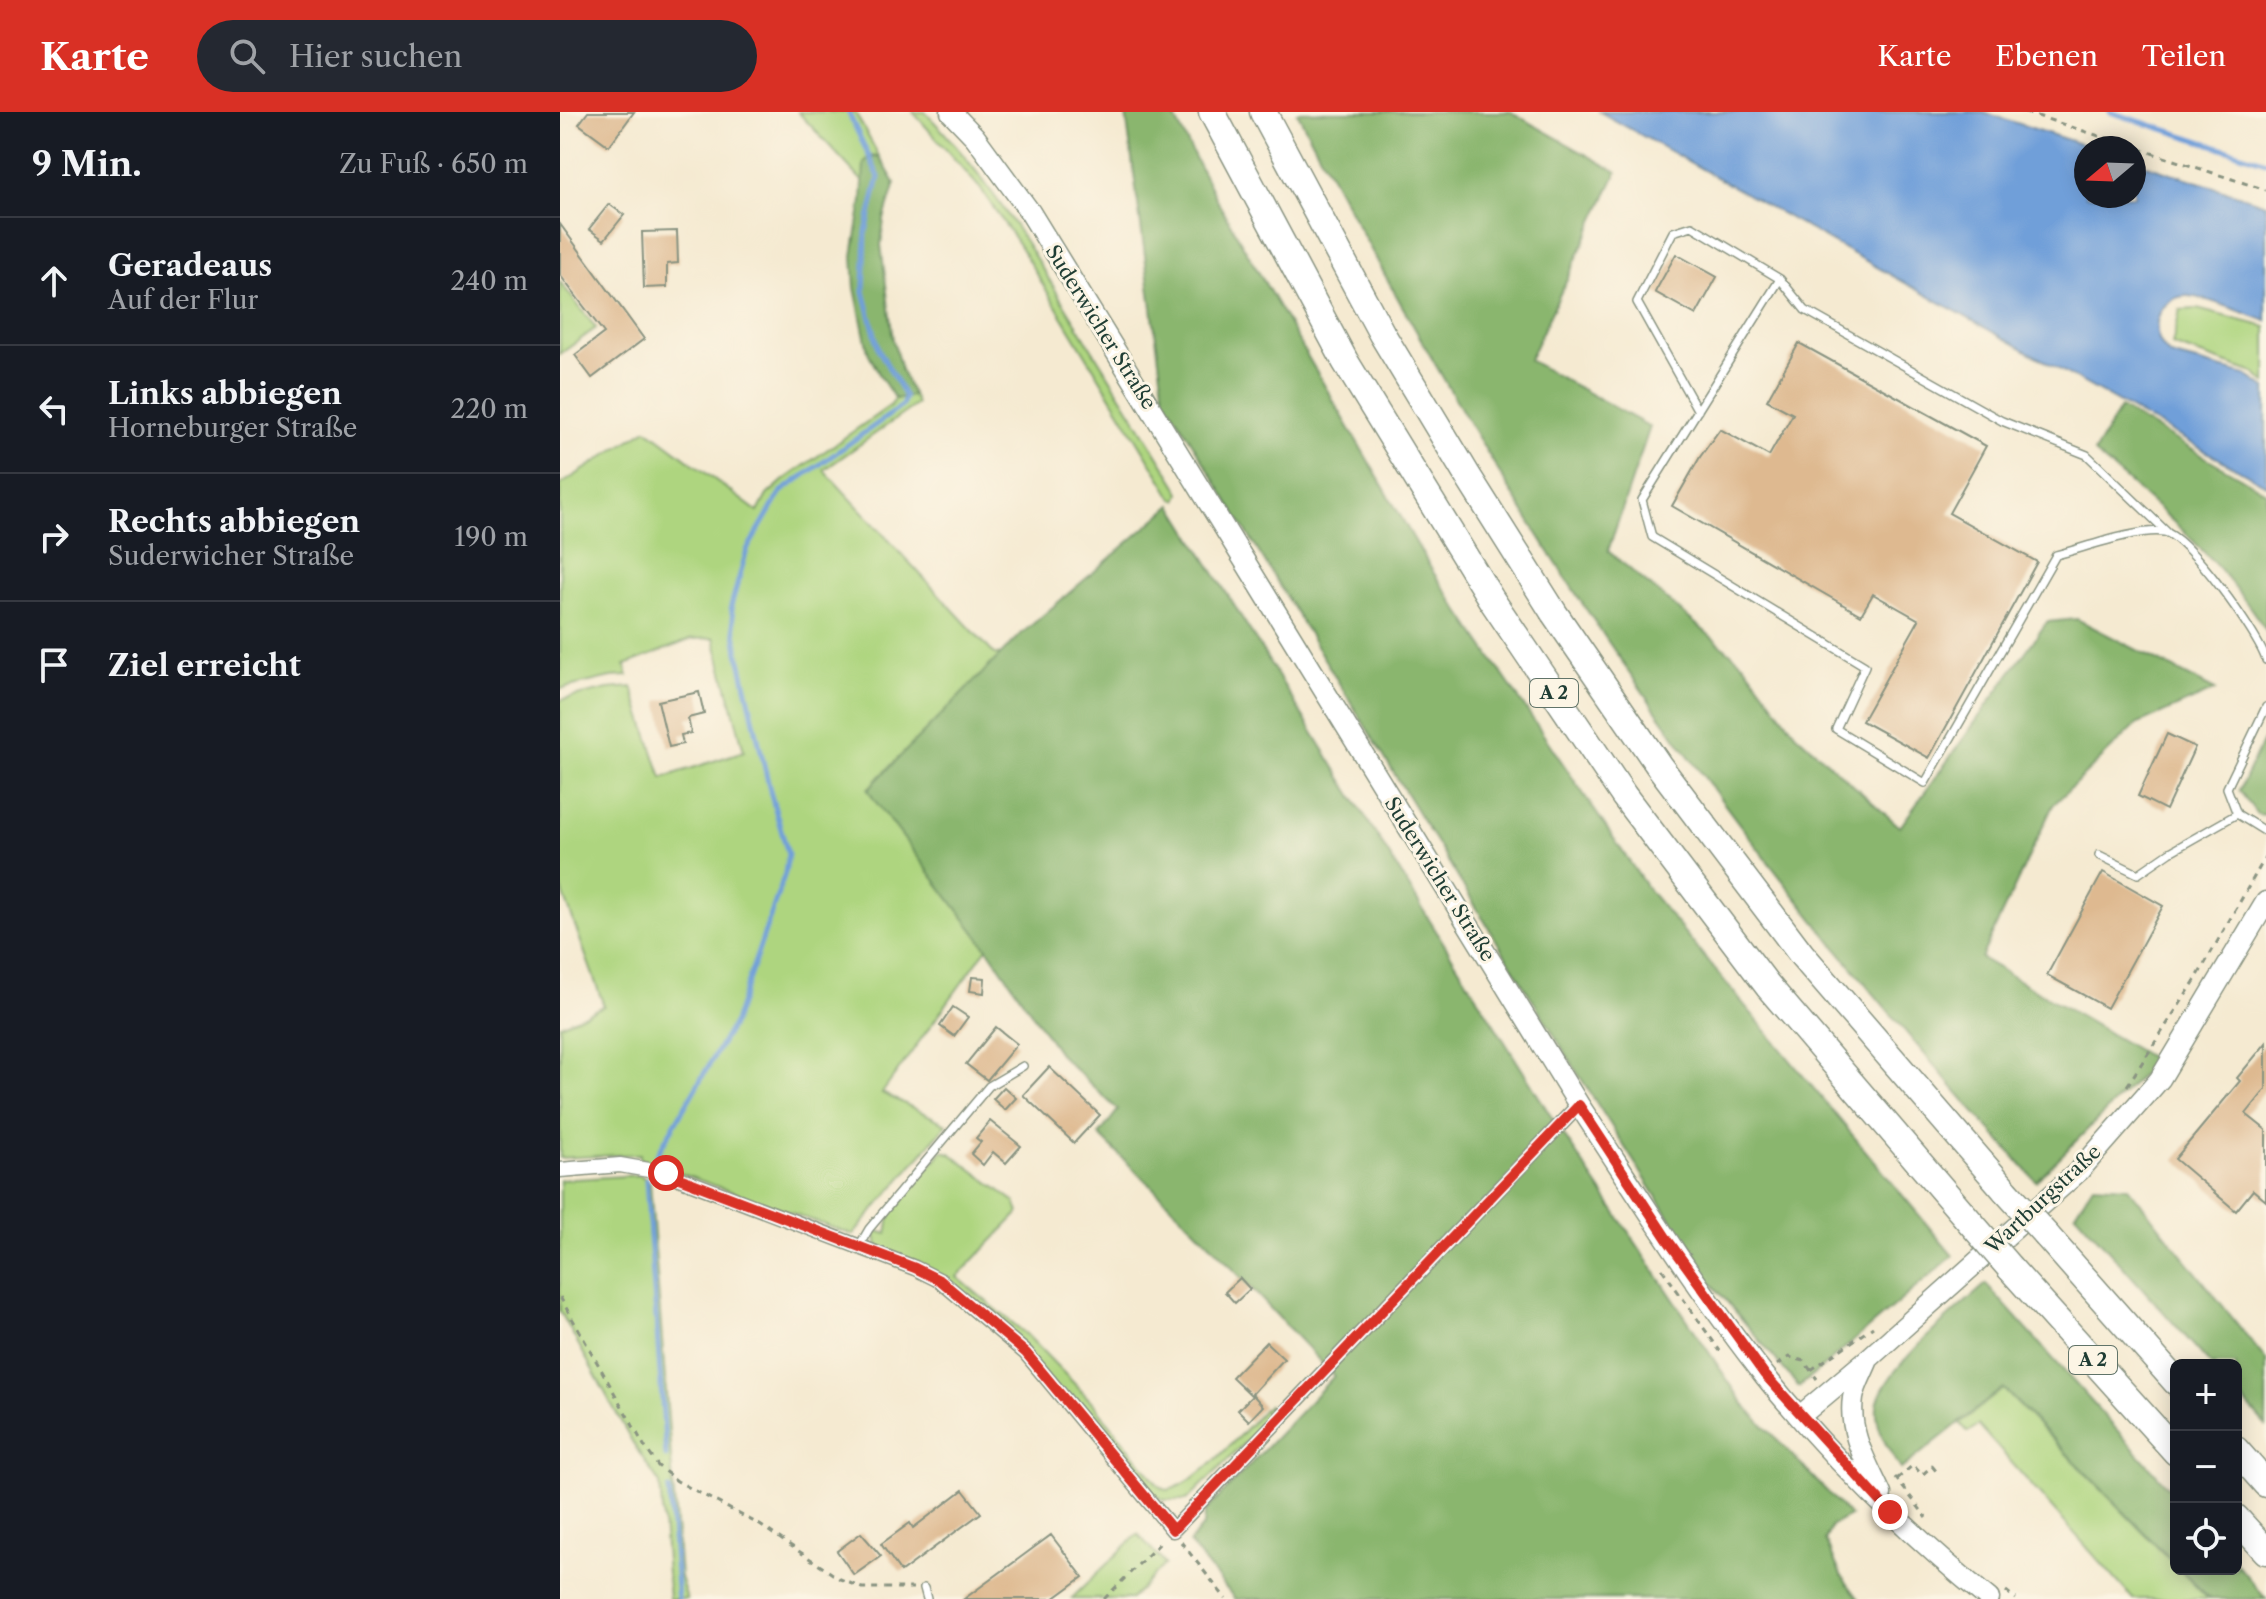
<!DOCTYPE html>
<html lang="de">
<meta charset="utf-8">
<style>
body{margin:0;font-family:"Libre Caslon Text",serif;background:#242831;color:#f1f3f6}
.controls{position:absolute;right:24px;bottom:24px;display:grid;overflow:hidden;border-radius:12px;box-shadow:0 4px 20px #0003}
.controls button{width:72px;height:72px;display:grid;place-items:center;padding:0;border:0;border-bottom:2px solid #363941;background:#171b24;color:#f1f3f6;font:40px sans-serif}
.compass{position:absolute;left:1514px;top:24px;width:72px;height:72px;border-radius:50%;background:#171b24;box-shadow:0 4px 20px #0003;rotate:251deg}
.stop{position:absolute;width:24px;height:24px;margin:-18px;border:6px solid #d93025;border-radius:50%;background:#fff}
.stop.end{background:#d93025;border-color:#fff;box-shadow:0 2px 8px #0008}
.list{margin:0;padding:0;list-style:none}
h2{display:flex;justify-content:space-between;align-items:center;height:104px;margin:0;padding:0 32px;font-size:34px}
h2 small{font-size:26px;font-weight:400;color:#9ea1a6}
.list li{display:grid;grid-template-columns:52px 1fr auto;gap:24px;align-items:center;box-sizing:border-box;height:128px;padding:0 32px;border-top:2px solid #363941}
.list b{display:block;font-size:30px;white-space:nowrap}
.list p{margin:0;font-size:26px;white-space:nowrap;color:#9ea1a6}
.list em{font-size:26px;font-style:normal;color:#9ea1a6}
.icon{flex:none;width:44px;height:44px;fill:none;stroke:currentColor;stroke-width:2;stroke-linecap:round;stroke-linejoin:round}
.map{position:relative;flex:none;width:1706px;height:1487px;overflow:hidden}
header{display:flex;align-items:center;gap:48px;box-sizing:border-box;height:112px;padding:0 40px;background:#d93025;color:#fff}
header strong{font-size:38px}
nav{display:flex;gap:44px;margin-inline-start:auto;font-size:28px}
.search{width:560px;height:72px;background:#242831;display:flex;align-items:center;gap:20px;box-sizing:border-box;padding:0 28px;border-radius:44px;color:#9ea1a6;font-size:30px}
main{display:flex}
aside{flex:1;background:#171b24}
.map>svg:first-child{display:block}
</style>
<header>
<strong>Karte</strong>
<div class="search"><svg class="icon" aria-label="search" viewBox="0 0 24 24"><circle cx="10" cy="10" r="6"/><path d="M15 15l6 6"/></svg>Hier suchen</div>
<nav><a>Karte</a><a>Ebenen</a><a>Teilen</a></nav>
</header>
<main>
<aside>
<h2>9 Min.<small>Zu Fuß · 650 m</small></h2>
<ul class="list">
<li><svg class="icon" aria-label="ahead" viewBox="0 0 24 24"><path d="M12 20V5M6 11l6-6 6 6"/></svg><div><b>Geradeaus</b><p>Auf der Flur</p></div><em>240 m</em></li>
<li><svg class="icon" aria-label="left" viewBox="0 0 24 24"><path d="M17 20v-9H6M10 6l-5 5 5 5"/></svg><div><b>Links abbiegen</b><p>Horneburger Straße</p></div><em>220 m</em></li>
<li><svg class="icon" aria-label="right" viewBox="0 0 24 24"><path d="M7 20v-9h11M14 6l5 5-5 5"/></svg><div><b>Rechts abbiegen</b><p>Suderwicher Straße</p></div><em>190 m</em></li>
<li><svg class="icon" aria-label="arrive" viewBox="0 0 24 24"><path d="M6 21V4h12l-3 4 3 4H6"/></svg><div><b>Ziel erreicht</b></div></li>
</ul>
</aside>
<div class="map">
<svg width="1706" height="1487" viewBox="0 0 1706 1487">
<rect width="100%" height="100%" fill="#fcf5e5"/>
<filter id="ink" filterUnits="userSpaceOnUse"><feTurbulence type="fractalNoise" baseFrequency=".0125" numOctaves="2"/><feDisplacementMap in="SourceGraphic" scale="16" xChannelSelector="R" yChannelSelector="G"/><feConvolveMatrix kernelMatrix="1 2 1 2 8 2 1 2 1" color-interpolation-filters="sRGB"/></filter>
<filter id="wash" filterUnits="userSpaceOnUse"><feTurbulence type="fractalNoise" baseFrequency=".006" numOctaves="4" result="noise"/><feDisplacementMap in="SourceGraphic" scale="32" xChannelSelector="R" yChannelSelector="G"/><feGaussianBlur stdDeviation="1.8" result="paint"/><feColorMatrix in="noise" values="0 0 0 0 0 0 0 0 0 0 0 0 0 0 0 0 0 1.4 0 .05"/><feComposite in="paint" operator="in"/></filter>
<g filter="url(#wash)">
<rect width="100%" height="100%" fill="#f5ead1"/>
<path fill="#aed57f" stroke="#66895a" stroke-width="2" d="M238,0h57l24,44h-7l-8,7v20z
M353,0h12c55,56 96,121 136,187 39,62 77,125 116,187l3,8 -3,6 -4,-1 -154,-254 -39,-57z
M0,170l36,46 -36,26z
M1637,197l69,18v56l-12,-10 -82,-28 8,-35z
M353,283l4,9 -93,66 170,184 7,1 -133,134 5,9 114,150 -105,145 65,31 -94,111 -213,-76v-5l-80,4v-133l44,-19 -44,-122v-184l48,-11 24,-2 30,91 82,-27 -30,-113 -22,1 -67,26 3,11 -17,1 -51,12v-204l87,-56 111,83 9,-17 18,-16 106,-74 4,-6z
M382,1039l8,2 65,49 4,11 -62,64 69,57 67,69 67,84 6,3c31,-3 80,-62 102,-85l5,10 -86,85h-23l-12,-5 -165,-183 -109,-64 -3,-18 12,4 3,-19z
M80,1063l10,7 30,395 7,22h-18l-9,-115 -26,-39 -74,-134v-131z
M1443,1277l205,210h-75l-155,-174 -10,7 -8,-9z
M578,1422l27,30 -34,35h-60z"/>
<path fill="#8ab66e" stroke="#547a51" stroke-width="2" d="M568,0h44l44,87 217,373 215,317 305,367 -154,131 -87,-103 -137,-215 -411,-672 -38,-283z
M737,0h214l106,60 -88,188 121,67 -42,124 136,113 52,70 104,93 147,-205 30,-3 138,71 -79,35 -83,80 -72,153 175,103 -120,120c-154,-170 -298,-349 -427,-538 -116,-170 -216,-349 -312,-531z
M319,44l16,27 -11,36 -3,26 12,95 8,30 12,25 -18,4 -15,-23 -12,-24 -13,-64 -2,-32 9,-55 2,-38 4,-5z
M1560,296l146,84v139c-48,-75 -105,-122 -172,-178z
M612,393l377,608 196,293 105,110 -18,9 -7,15 16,35 18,24h-624l-46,-56 15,-18 1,-13 129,-136 -130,-138 -105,-103 19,-25 -57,-54 -74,-108 -114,-150 -5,-9 152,-154z
M1706,623v80l-9,-1 -18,-24z
M1533,1073l35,2 138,173v66l-30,-34v-27h-25l-136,-152z
M1426,1172l190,212v69l-173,-177 -102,81c-12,-18 -26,-40 -24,-62 3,-36 82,-98 109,-123z
M1676,1451l30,36h-56l-30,-30h56z"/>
<path fill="#709fd9" stroke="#486e86" stroke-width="2" d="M1040,0h383l110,36h-7v48h48v-35l132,43v117c-20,-7 -59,-24 -78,-25 -15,-1 -29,12 -31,26 -2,14 3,23 13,33l76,20 20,13v97z"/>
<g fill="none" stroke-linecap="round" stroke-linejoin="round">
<path stroke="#709fd9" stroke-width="5" d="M1550,0l156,50
M95,1046l79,-136 51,-149 3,-19 -17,-59 -33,-143 -7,-46 16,-56 34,-58 121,-86 3,-9 -26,-47 -15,-59 2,-59 13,-55 -31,-65
M86,1068l20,276
M109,1377l9,110"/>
</g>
<g id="blocks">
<path fill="#deb990" d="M28,0h46l-25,34 -30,-22z
M49,92l15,11 -20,25 -15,-11z
M0,112l84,115 -52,39 -17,-23 29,-22 -44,-58z
M117,119l1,32 -11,1v23l-23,1 -2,-56z
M1116,142l41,23 -21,38 -41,-23z
M1239,231l187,103 -37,67 88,49 -108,196 -67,-37 57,-101 -46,-26 -12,21 -189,-109 28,-49 20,-28 49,27 24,-42 -26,-14z
M139,580l5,22 -16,4 3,15 -10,2 2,9 -14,3 -11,-46z
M1607,622l28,13 -29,63 -28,-14z
M1543,760l60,34 -56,102 -60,-33z
M412,865l13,1 -1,15 -14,-2z
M393,895l15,10 -14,19 -14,-10z
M436,915l21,17 -30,36 -21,-16z
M1706,931v46l-20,25 20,16v71l-13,-11 -17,21 -61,-52 65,-78 -3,-3z
M489,955l51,48 -26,28 -51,-48z
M444,975l12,11 -11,12 -12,-11z
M430,1009l31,25 -15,17 -13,-11 -10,13 -12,-11 10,-12 -5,-4z
M680,1166l10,11 -15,14 -10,-11z
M706,1230l18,17 -33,36 -19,-18z
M693,1283l10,11 -14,15 -11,-11z
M403,1378l18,23 -80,59 -20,-28 29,-21 3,5z
M301,1421l20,23 -27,19 -17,-24z
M491,1423l32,42 -30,22h-89z"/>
</g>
</g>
<g filter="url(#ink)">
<use href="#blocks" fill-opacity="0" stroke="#8a9482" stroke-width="2"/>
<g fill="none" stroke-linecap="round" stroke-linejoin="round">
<g stroke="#8a9482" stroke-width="10">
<path id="service" d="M1220,167l-138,221 10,37 213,129 -29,63 89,54 131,-228c28,-7 82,-27 108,-23 24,4 95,104 102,128
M1138,299l-61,-109 36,-70 19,-6 88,53 25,31 197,111 85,34 80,77
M1706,595l-39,81 10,26 29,18
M1539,743l39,19 32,-22 67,-38
M299,1134l10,-17 120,-143 34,-20
M364,1476l3,11"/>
</g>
<g stroke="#8a9482" stroke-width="17">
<path id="minor" d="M0,1058l60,-5 46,8 249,95 26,13 85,72 147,177 406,-425"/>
</g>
<g stroke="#8a9482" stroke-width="23">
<path id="secondary" d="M391,0l24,25 55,75 549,893c60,91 118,185 186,271 66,82 143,157 224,223
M1307,1250c-5,12 -12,24 -14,36 -5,35 14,65 28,96
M1240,1304l68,-57 212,-189 80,-91 106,-177"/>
</g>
<g stroke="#8a9482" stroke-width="29">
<path id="motorway" d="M652,0l133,249 146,238 133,197 144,190 203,237
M703,0l119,222 85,141 87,138 105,153 143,189 204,236
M1487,1124l129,146
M1450,1156l166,184
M1676,1338l30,34
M1676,1406l30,33"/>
</g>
<path stroke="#8a9482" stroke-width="3" stroke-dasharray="6 6" stroke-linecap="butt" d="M1465,0l241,78
M1567,974l69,-107 70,-123
M1102,1157l58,82
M0,1185l85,150 13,19 19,15 83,44 80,54 22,9h51
M1217,1253l12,-8 15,4 13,18
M1251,1258l62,-43
M1335,1365l32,41
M1337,1367l16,-14 9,10 10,-9 5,6
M621,1430l45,57
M1446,1479l10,8
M544,1487l57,-57"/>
<use href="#service" stroke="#fff" stroke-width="7"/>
<use href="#minor" stroke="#fff" stroke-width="14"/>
<use href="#secondary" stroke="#fff" stroke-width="20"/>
<use href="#motorway" stroke="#fff" stroke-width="26"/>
<g stroke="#8a9482" stroke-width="29" stroke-linecap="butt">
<path id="motorway-bridge" d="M1446,1079l41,45
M1411,1111l39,45"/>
</g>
<use href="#motorway-bridge" stroke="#fff" stroke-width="26"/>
</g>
</g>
<g fill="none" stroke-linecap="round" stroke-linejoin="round" filter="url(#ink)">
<path stroke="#d93025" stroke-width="10" d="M106,1061l249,95 26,13 85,72 147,177 406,-425 88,134 98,136 125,137"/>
</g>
<g text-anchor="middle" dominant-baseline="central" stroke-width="6" stroke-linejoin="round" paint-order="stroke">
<g fill="#fcf5e5" stroke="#617469" stroke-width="2">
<rect x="970" y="567" width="48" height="28" rx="6"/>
<rect x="1509" y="1234" width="48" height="28" rx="6"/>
</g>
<g font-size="18" font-weight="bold" fill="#1f3d34">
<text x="994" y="581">A 2</text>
<text x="1533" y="1248">A 2</text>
</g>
<g font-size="20" fill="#1f3d34" stroke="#fcf5e5">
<text transform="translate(541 215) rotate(58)">Suderwicher Straße</text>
<text transform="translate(880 767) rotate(58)">Suderwicher Straße</text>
<text transform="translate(1483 1087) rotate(-43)">Wartburgstraße</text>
</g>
</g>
</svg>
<div class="controls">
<button>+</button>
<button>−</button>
<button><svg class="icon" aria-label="locate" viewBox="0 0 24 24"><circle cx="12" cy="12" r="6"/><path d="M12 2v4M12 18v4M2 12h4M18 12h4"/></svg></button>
</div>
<svg class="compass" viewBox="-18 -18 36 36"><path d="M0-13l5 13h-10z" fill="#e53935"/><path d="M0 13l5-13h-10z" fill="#9ea1a6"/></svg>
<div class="stop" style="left:106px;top:1061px"></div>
<div class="stop end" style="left:1330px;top:1400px"></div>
</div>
</main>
